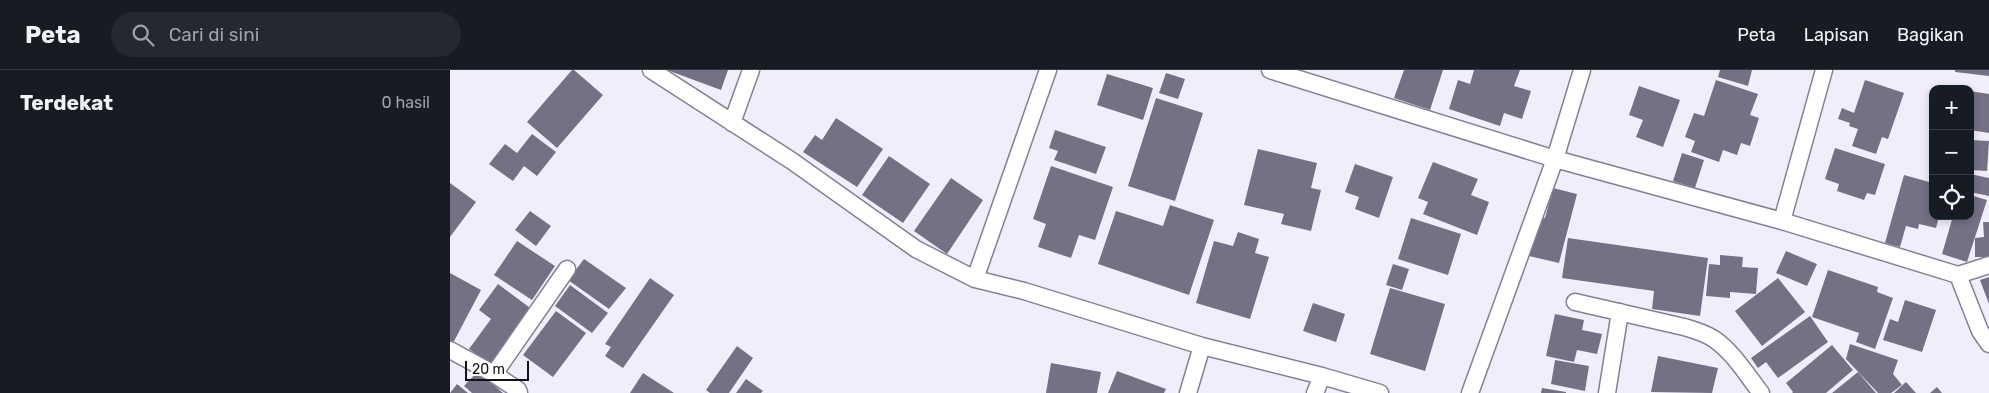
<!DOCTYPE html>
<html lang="id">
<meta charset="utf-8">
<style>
body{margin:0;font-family:Rubik,sans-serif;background:#242831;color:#f1f3f6}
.controls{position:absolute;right:15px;top:15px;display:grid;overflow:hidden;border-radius:10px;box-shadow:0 2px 8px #0003}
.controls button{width:45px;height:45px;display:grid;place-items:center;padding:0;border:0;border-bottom:1px solid #363941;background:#171b24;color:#f1f3f6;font:25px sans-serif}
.scale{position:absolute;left:15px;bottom:12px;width:64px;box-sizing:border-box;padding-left:5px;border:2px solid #121118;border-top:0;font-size:14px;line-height:18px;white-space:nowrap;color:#121118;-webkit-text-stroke:4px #fff;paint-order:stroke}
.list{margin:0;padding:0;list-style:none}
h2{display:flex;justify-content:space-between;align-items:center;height:65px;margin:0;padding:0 20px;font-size:21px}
h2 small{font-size:16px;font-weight:400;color:#9ea1a6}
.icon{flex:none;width:28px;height:28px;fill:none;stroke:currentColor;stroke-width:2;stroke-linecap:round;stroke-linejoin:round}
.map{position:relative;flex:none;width:1539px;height:323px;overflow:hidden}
header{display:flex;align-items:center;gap:30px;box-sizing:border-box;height:70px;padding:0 25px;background:#171b24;border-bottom:1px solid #363941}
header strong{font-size:24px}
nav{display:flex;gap:28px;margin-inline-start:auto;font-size:18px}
.search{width:350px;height:45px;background:#242831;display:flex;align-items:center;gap:12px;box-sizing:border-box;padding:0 18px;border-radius:28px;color:#9ea1a6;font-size:19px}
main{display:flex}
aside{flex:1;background:#171b24}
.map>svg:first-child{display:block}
</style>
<header>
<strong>Peta</strong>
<div class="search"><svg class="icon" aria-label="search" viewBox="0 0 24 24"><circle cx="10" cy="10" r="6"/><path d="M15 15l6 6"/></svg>Cari di sini</div>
<nav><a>Peta</a><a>Lapisan</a><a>Bagikan</a></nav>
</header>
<main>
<aside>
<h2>Terdekat<small>0 hasil</small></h2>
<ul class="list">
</ul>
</aside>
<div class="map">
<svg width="1539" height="323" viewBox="0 0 1539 323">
<rect width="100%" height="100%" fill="#f1eefc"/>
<path fill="#757185" d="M122,0h2l29,25 -46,53 -30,-26z
M217,0h61l-7,20z
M954,0h39l-13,40 -36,-12z
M1024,0h46l-6,16 17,5 -9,28 -18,-6 -4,13 -51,-17 9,-29 12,4z
M1270,0h32l-4,16 -30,-9z
M1505,0h34v6l-34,-4z
M716,3l19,6 -7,20 -19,-6z
M657,4l46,14 -10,32 -46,-15z
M1266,10l42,14 -8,21 9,3 -9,28 -9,-3 -4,12 -14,-5 -4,12 -28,-10 4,-11 -10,-4 9,-24 10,3z
M1415,10l39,13 -16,46 -6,-2 -6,17 -24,-8 6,-17 -9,-3 1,-3 -12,-4 4,-11 12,5z
M1189,16l41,14 -17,47 -27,-10 7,-17 -14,-5z
M1520,21l19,3v39l-19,-3z
M706,28l47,15 -28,88 -47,-15z
M386,48l47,31 -26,38 -54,-35 12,-17 7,5z
M605,60l51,17 -10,27 -42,-14 4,-9 -9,-3z
M82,64l24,18 -19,24 -13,-10 -11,15 -24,-17 16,-20 12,9z
M1520,70l19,1 -2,30 -17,-1z
M1385,78l50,16 -10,31 -8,-2 -3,7 -27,-9 2,-7 -14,-5z
M808,79l59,14 -6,25 10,2 -10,41 -30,-7 3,-10 -40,-9z
M1232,83l22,7 -9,28 -22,-7z
M439,86l41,28 -27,39 -41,-28z
M983,92l45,17 -7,16 18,7 -12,33 -54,-21 5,-12 -10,-4z
M905,94l38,13 -14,41 -24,-9 4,-12 -14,-5z
M601,96l62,21 -18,53 -16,-5 -8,23 -33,-11 8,-23 -13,-5z
M1520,104l19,4v18l-19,-4z
M1454,105l29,8v33h6l-3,12 -17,-4 -1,5 -12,-3 -6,21 -15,-4z
M501,108l32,22 -36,54 -33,-23z
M0,113l26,19 -26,35z
M1103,118l24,6 -18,69 -30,-7 10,-39 6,1z
M1520,125l17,5 -20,62 -25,-8 11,-38h17z
M720,135l44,15 -25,75 -91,-31 18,-53 47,15z
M80,141l21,15 -15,20 -21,-16z
M961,148l50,16 -13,41 -50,-16z
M1533,152h6v35h-14v-19l9,-1z
M788,162l21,7 -4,14 14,4 -19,62 -54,-16 18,-62 19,5z
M1118,168l140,20 -8,58 -48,-7 2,-18 -92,-13z
M67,171l38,25 -23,34 -38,-25z
M1336,181l31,13 -10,22 -31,-13z
M1270,185l23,2 -1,10 16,1 -2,26 -26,-2v6l-24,-2 3,-32 11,1z
M134,189l42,29 -17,21 -41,-29z
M943,194l16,5 -7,21 -16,-5z
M1378,200l50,17 -1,5 16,6 -18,51 -19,-7 3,-9 -47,-16z
M0,203l31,17 -28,53 -3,-2z
M1539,207v27l-9,-24z
M200,208l24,17 -51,73 -18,-12 6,-9 -6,-3z
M1328,208l27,34 -43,34 -27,-35z
M48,214l35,26 -41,55 -23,-16 22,-30 -12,-9z
M120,215l38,28 -16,20 -37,-27z
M940,218l55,16 -20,67 -55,-17z
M1455,230l31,10 -14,42 -39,-12 7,-21 8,3z
M863,233l32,11 -9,28 -33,-11z
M106,241l30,22 -33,44 -30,-22z
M1105,244l29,6 -2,10 20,4 -5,20 -20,-4 -3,12 -28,-6z
M1360,246l18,26 -50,36 -12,-16 -8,6 -7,-10z
M1400,274l48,16 -5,14 9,11 -11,8h-13l-32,-34z
M1382,275l21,25 -27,23h-34l1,-1 -7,-9z
M287,276l16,12 -24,35h-19l-4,-3z
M1208,286l60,12 -6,25 -61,-1z
M1105,290l34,6 -4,25 -34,-7z
M601,293l50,9 -4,21h-51z
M28,301l25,22h-31l-8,-7z
M667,301l49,18 -2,4h-56z
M1408,302l18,21h-44z
M193,303l31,20h-44z
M296,309l17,12 -2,2h-25z
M1456,312l10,11h-22z
M7,314l11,9h-18z
M1487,317l5,6h-12z
M1092,318l24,4v1h-25z"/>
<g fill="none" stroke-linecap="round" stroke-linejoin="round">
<g stroke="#848094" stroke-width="19">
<path id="minor" d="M201,0l141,91 124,88 59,30 49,12 178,55 120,30 58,17
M820,0l285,89 227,62 176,54 31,-10
M282,53l19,-53
M1332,151l42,-151
M1508,205l22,56 9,13
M525,209l73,-209
M1125,232l109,25c10,3 21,6 30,12 19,13 33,36 47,54
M0,280l44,24 24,16 1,3
M44,304l73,-105
M738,323l14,-47
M865,323l7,-17
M1020,323l85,-234 27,-89
M1157,323l13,-81"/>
</g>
<use href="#minor" stroke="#fff" stroke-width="16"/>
</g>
</svg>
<div class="controls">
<button>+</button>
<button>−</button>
<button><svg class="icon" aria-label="locate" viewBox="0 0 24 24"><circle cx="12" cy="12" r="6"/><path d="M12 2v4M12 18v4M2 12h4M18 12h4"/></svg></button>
</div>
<div class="scale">20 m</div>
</div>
</main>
